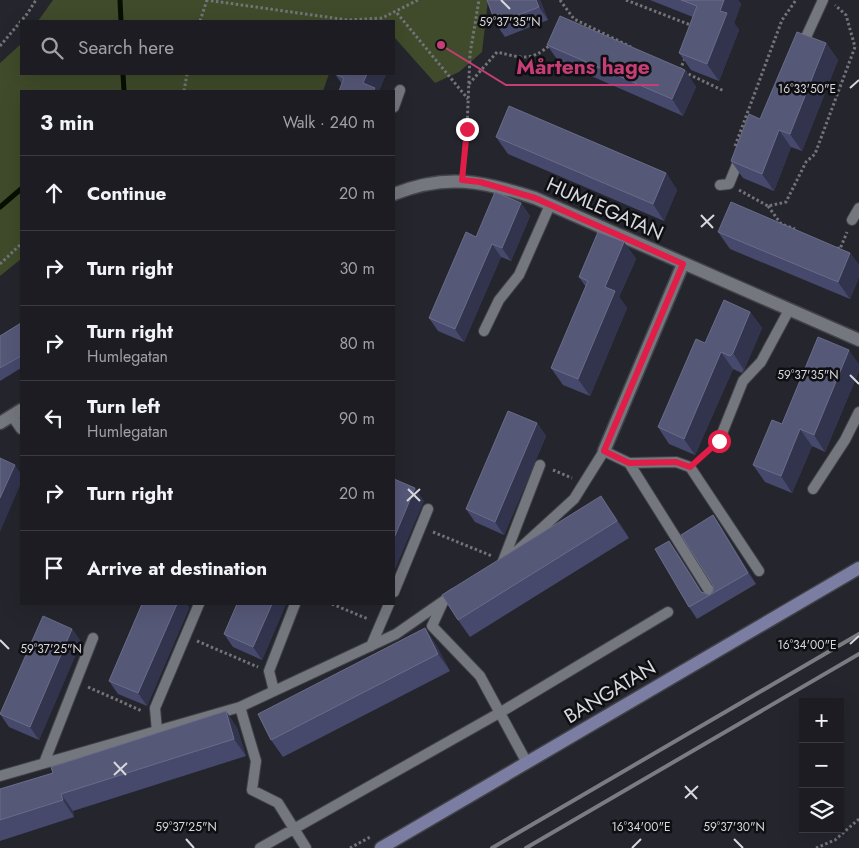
<!DOCTYPE html>
<meta charset="utf-8">
<style>
body{margin:0;font-family:Jost,sans-serif;background:#29292f;color:#f1f3f6}
.controls{position:absolute;right:15px;bottom:15px;display:grid;overflow:hidden;border-radius:0px;box-shadow:0 5px 20px #0002}
.controls button{width:45px;height:45px;display:grid;place-items:center;padding:0;border:0;border-bottom:1px solid #3a3a40;background:#1c1c22;color:#f1f3f6;font:25px sans-serif}
.stop{position:absolute;width:15px;height:15px;margin:-11px;border:4px solid #e11d48;border-radius:50%;background:#fff}
.stop.end{background:#e11d48;border-color:#fff;box-shadow:0 1px 5px #0008}
.list{margin:0;padding:0;list-style:none}
h2{display:flex;justify-content:space-between;align-items:center;height:65px;margin:0;padding:0 20px;font-size:21px}
h2 small{font-size:16px;font-weight:400;color:#a0a1a5}
.list li{display:grid;grid-template-columns:32px 1fr auto;gap:15px;align-items:center;box-sizing:border-box;height:75px;padding:0 20px;border-top:1px solid #3a3a40}
.list b{display:block;font-size:19px;white-space:nowrap}
.list p{margin:0;font-size:16px;white-space:nowrap;color:#a0a1a5}
.list em{font-size:16px;font-style:normal;color:#a0a1a5}
.icon{flex:none;width:28px;height:28px;fill:none;stroke:currentColor;stroke-width:2;stroke-linecap:round;stroke-linejoin:round}
.map{position:relative;flex:none;width:859px;height:848px;overflow:hidden}
.search{position:absolute;background:#1c1c22;box-shadow:0 5px 20px #0002;left:20px;top:20px;width:375px;height:55px;display:flex;align-items:center;gap:12px;box-sizing:border-box;padding:0 18px;border-radius:0px;color:#a0a1a5;font-size:19px}
.panel{position:absolute;background:#1c1c22;box-shadow:0 5px 20px #0002;left:20px;top:90px;width:375px;height:515px;border-radius:0px}
.map>svg:first-child{display:block}
</style>
<div class="map">
<svg width="859" height="848" viewBox="0 0 859 848">
<rect width="100%" height="100%" fill="#25262d"/>
<path fill="#3f4b2a" d="M53,0h435l-6,52 -23,20 -24,11 -41,-46v-16h-356z
M21,44v30h308l-6,17h-302v168l-21,17v-213z"/>
<g fill="none" stroke-linecap="round" stroke-linejoin="round">
<path stroke="#070f00" stroke-width="5" d="M120,0l1,21
M123,74l1,17
M0,207l21,-18"/>
<g stroke="#424349" stroke-width="12">
<path id="lane" d="M801,48l22,-48
M394,107l6,-17
M720,185l9,-1 11,-27
M852,220l7,-12
M484,331l15,-31 20,-25 31,-70
M12,416l9,13
M719,441l24,-60 18,-19 28,-52
M629,463l86,137
M813,489l32,-49 14,-28
M517,551l57,-52 30,-48 25,12 47,-1 14,5 69,104
M503,561l37,-96
M394,592l34,-83
M443,602l-11,24 48,50 47,87
M371,646l18,-42
M274,691l-5,-20 26,-67
M240,707l16,54 -4,29 26,13 28,45
M157,731l-2,-23 44,-104
M44,763l49,-125
M0,776l240,-69 156,-73 59,-41
M260,848l241,-136 167,-100"/>
</g>
<g stroke="#424349" stroke-width="15">
<path id="street" d="M394,194c52,-21 89,-13 141,4l324,142
M0,423l21,-13
M604,451l79,-187"/>
</g>
<g stroke="#424349" stroke-width="15">
<path id="secondary" d="M381,848l478,-280"/>
</g>
<path stroke="#737479" stroke-width="3" stroke-dasharray="2.5 2.5" stroke-linecap="butt" d="M206,0l142,20 34,-2 36,-18
M560,0l14,19 57,28
M626,0l67,26
M397,13l71,86
M200,21l7,-21
M0,46l27,-32 9,-14
M680,70l5,-12
M684,72l40,19
M469,84l28,-32c25,6 34,10 54,-8
M184,91l3,-17
M735,146l47,-126 14,-20
M463,168l4,-39 3,-75 9,-54
M739,190l29,16 18,-4 20,-40 9,-8 40,-107 -9,-32 -11,-10
M768,206l13,18 14,5
M837,248l3,1 7,-17
M0,264l21,-20
M699,459l10,-9
M553,470l19,8
M433,532l59,24
M332,604l36,15
M197,641l61,26
M88,687l54,24
M350,848l22,-12
M816,848l19,-8 24,-21"/>
<use href="#lane" stroke="#75777f" stroke-width="10"/>
<use href="#street" stroke="#75777f" stroke-width="12"/>
<use href="#secondary" stroke="#7b7ea2" stroke-width="12"/>
<path stroke="#7b7c82" stroke-width="4" d="M492,848l367,-214
M526,848l333,-194"/>
</g>
<path fill="#46496c" d="M487,0h53l8,20 -43,17 -9,-13z
M650,0h88l3,4 -7,19 5,7 -20,51 -28,-11 -12,-17 14,-36z
M826,43l12,17 -36,91 -11,-4 -17,44 -31,-13 -12,-17z
M547,45l138,25 11,17 -13,29 -124,-54z
M335,74h51l-7,17h-40l3,-7z
M496,137l170,36 11,17 -13,31 -156,-67z
M521,203l9,13 -19,45 -10,-4 -37,85 -26,-11 -9,-13 47,-81z
M718,232l132,21 9,12v12l-9,22 -120,-50z
M624,242l12,17 -17,38 8,11 -37,88 -27,-11 -12,-17 35,-81 -7,-10z
M750,312l12,16 -18,42 -2,3 -9,-4 -38,86 -26,-11 -11,-17 47,-84z
M21,323v45l-21,13v-45z
M859,364v7l-34,81 -13,-6 -20,47 -27,-11 -12,-17 29,-41z
M537,423l9,13 -42,99 -29,-13 -9,-13z
M613,513l16,25 -159,99 -12,-17z
M713,515l8,12 35,57 -59,35 -8,-12 -12,-55 25,40 8,3 3,-4z
M142,604h45l2,4 -42,98 -29,-12 -9,-13z
M237,604h49l-24,56 -29,-13 -9,-13z
M425,628l11,17 14,26 -167,86 -12,-17z
M72,629l9,13 -42,98 -30,-13 -9,-13z
M226,711l11,17 9,28 -173,55 1,6 -74,24v-52l53,-16z"/>
<path fill="#32344e" d="M536,0h4l8,20 -9,-13z
M724,0h14l3,4 -7,19 5,7 -20,51 -12,-17 13,-53z
M826,43l12,17 -36,91 -12,-17z
M685,70l11,17 -13,29 -11,-17z
M367,74h19l-7,17h-10l-6,-8z
M779,130l12,17 -17,44 -12,-17z
M666,173l11,17 -13,31 -11,-17z
M521,203l9,13 -19,45 -9,-13z
M624,242l12,17 -17,38 8,11 -37,88 -12,-17 27,-92z
M492,244l9,13 -37,85 -9,-13z
M850,253l9,12v12l-9,22 -12,-17z
M750,312l12,16 -18,42 -11,-17z
M849,350l10,14v7l-34,81 -11,-17z
M721,352l12,17 -38,86 -11,-16z
M537,423l9,13 -42,99 -9,-13z
M800,429l12,17 -20,47 -11,-17z
M15,465l6,9v9l-21,49v-34z
M415,488l9,13 -30,71v-34z
M601,496l12,17 16,25 -12,-17z
M713,515l8,12 35,57 -8,-11z
M669,541l8,11 28,46z
M177,604h10l2,4 -42,98 -9,-13z
M272,604h14l-24,56 -9,-13z
M425,628l11,17 14,26 -12,-17z
M72,629l9,13 -42,98 -9,-13z
M226,711l11,17 9,28 -12,-17z
M61,794l12,17 1,6 -11,-17z"/>
<path fill="#565878" stroke="#6a6c88" d="M487,0h49l3,7 -43,17z
M681,0h43l-4,11 7,2 -20,51 -28,-11 18,-47z
M560,16l125,54 -13,29 -125,-54z
M797,32l29,11 -36,91 -11,-4 -17,44 -31,-13 18,-47 11,5z
M335,74h32l-4,9 12,5 -2,3h-34l5,-13z
M509,106l157,67 -13,31 -157,-67z
M495,192l26,11 -19,45 -10,-4 -37,85 -26,-11 37,-86 10,5z
M731,202l119,51 -12,29 -120,-50z
M598,232l26,10 -19,45 10,4 -37,88 -27,-11 37,-87 -9,-4z
M724,300l26,12 -17,41 -3,3 -9,-4 -37,87 -26,-12 38,-88 9,4z
M21,323v33l-21,12v-32z
M818,337l31,13 -35,85 -14,-6 -19,47 -28,-11 19,-45 10,4z
M508,411l29,12 -42,99 -29,-13z
M0,458l15,7 -15,33z
M394,479l21,9 -21,50z
M601,496l16,25 -159,99 -16,-25z
M713,515l35,58 -59,34 -34,-58 14,-8 32,51 9,3 3,-4v-6l-32,-50z
M142,604h35l-39,89 -29,-12z
M237,604h35l-19,43 -29,-13z
M43,616l29,13 -42,98 -30,-13z
M425,628l13,26 -167,86 -13,-26z
M226,711l8,28 -173,55 2,6 -63,20v-31l53,-16 -2,-6z"/>
<g fill="none" stroke-linecap="round" stroke-linejoin="round">
<path stroke="#e11d48" stroke-width="6" d="M467,129l-5,51 18,2 55,16 148,66 -79,187 25,12 47,-1 14,5 29,-26"/>
</g>
<path fill="none" stroke="#d7d8dc" stroke-width="2" d="M501,0l9,9M850,88l9,-8M701,215l12,13M701,227l13,-12M850,375l9,9M408,489l12,12M407,501l13,-12M0,640l9,9M850,644l9,-8M114,762l12,13M114,775l13,-12M685,786l12,13M685,798l13,-12M186,839l8,9M734,839l9,9M632,848l9,-9"/>
<g text-anchor="middle" dominant-baseline="central" stroke-width="5" stroke-linejoin="round" paint-order="stroke">
<g font-size="20" fill="#d7d8dc" stroke="#0f0f13">
<text transform="translate(605 209) rotate(24)">HUMLEGATAN</text>
<text transform="translate(610 692) rotate(-31)">BANGATAN</text>
</g>
</g>
<g font-size="12" text-anchor="middle" fill="#d7d8dc" stroke="#0f0f13" stroke-width="5" stroke-linejoin="round" paint-order="stroke">
<text x="510" y="26">59°37'35"N</text>
<text x="807" y="93">16°33'50"E</text>
<text x="808" y="379">59°37'35"N</text>
<text x="807" y="649">16°34'00"E</text>
<text x="51" y="653">59°37'25"N</text>
<text x="186" y="831">59°37'25"N</text>
<text x="734" y="831">59°37'30"N</text>
<text x="641" y="831">16°34'00"E</text>
</g>
<path fill="none" stroke="#c63e75" stroke-width="2" d="M441 45L506 85H659"/>
<circle fill="#c63e75" stroke="#0f0f13" stroke-width="2" cx="441" cy="45" r="5"/>
<g font-size="21" text-anchor="middle" font-weight="bold" fill="#c63e75" stroke="#0f0f13" stroke-width="5" stroke-linejoin="round" paint-order="stroke">
<text x="583" y="74">Mårtens hage</text>
</g>
</svg>
<div class="controls">
<button>+</button>
<button>−</button>
<button><svg class="icon" aria-label="layers" viewBox="0 0 24 24"><path d="M12 4l9 5-9 5-9-5zM3 14l9 5 9-5"/></svg></button>
</div>
<div class="stop" style="left:719px;top:441px"></div>
<div class="stop end" style="left:467px;top:129px"></div>
<div class="search"><svg class="icon" aria-label="search" viewBox="0 0 24 24"><circle cx="10" cy="10" r="6"/><path d="M15 15l6 6"/></svg>Search here</div>
<section class="panel">
<h2>3 min<small>Walk · 240 m</small></h2>
<ul class="list">
<li><svg class="icon" aria-label="ahead" viewBox="0 0 24 24"><path d="M12 20V5M6 11l6-6 6 6"/></svg><div><b>Continue</b></div><em>20 m</em></li>
<li><svg class="icon" aria-label="right" viewBox="0 0 24 24"><path d="M7 20v-9h11M14 6l5 5-5 5"/></svg><div><b>Turn right</b></div><em>30 m</em></li>
<li><svg class="icon" aria-label="right" viewBox="0 0 24 24"><path d="M7 20v-9h11M14 6l5 5-5 5"/></svg><div><b>Turn right</b><p>Humlegatan</p></div><em>80 m</em></li>
<li><svg class="icon" aria-label="left" viewBox="0 0 24 24"><path d="M17 20v-9H6M10 6l-5 5 5 5"/></svg><div><b>Turn left</b><p>Humlegatan</p></div><em>90 m</em></li>
<li><svg class="icon" aria-label="right" viewBox="0 0 24 24"><path d="M7 20v-9h11M14 6l5 5-5 5"/></svg><div><b>Turn right</b></div><em>20 m</em></li>
<li><svg class="icon" aria-label="arrive" viewBox="0 0 24 24"><path d="M6 21V4h12l-3 4 3 4H6"/></svg><div><b>Arrive at destination</b></div></li>
</ul>
</section>
</div>
